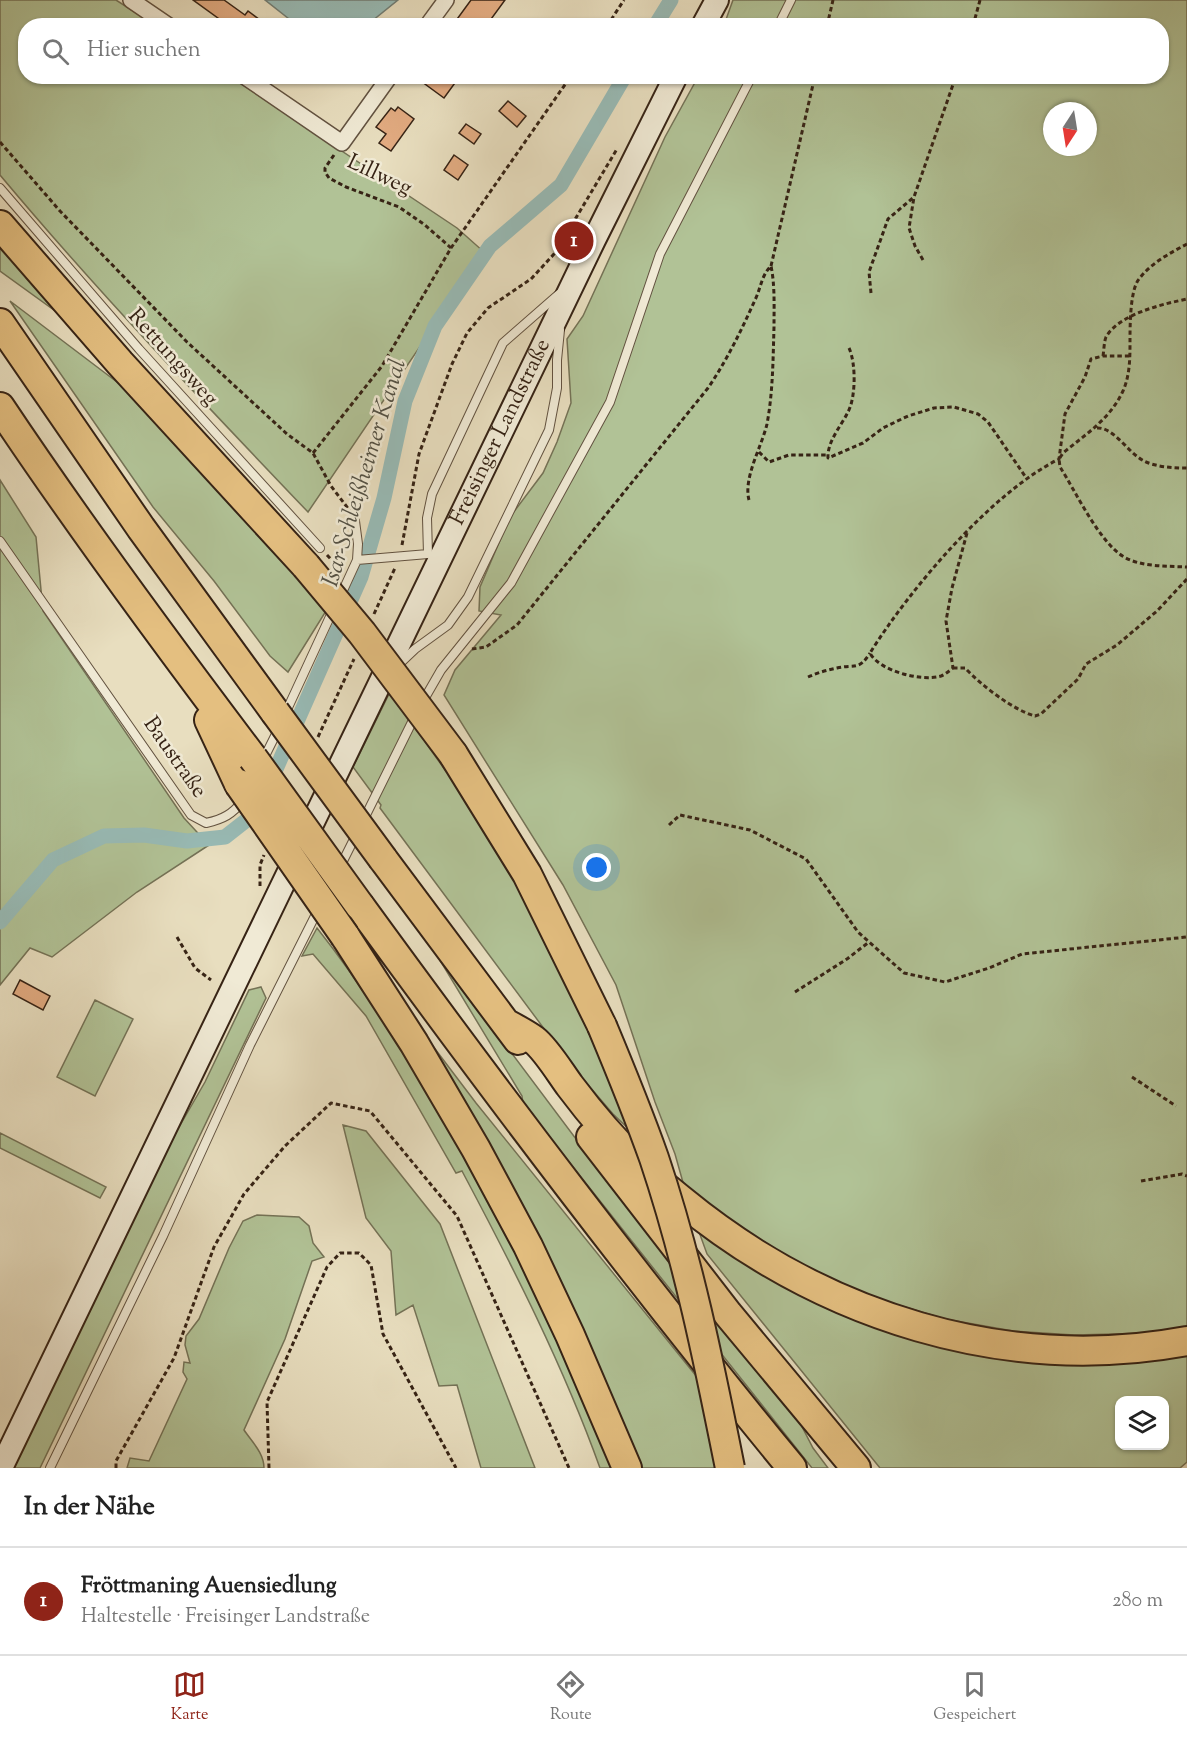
<!DOCTYPE html>
<html lang="de">
<meta charset="utf-8">
<style>
body{margin:0;font-family:"Sorts Mill Goudy",serif;background:#f2f2f2;color:#222}
.controls{position:absolute;right:18px;bottom:18px;display:grid;overflow:hidden;border-radius:12px;box-shadow:0 2px 4px #0004}
.controls button{width:54px;height:54px;display:grid;place-items:center;padding:0;border:0;border-bottom:2px solid #e0e0e0;background:#fff;color:#222;font:30px sans-serif}
.compass{position:absolute;left:1043px;top:102px;width:54px;height:54px;border-radius:50%;background:#fff;box-shadow:0 2px 4px #0004;rotate:192deg}
.you{position:absolute;left:597px;top:868px;width:21px;height:21px;margin:-15px;border:4px solid #fff;border-radius:50%;background:#1a73e8;box-shadow:0 0 0 9px #1a73e833}
.badge{display:grid;place-items:center;width:39px;height:39px;border-radius:50%;background:#8f2418;color:#fff;font-size:20px;font-weight:700}
.pin{position:absolute;translate:-50% -50%;border:3px solid #fff;box-shadow:0 2px 6px #0006}
.list{margin:0;padding:0;list-style:none}
h2{display:flex;justify-content:space-between;align-items:center;height:78px;margin:0;padding:0 24px;font-size:26px}
h2 small{font-size:20px;font-weight:400;color:#767676}
.list li{display:grid;grid-template-columns:39px 1fr auto;gap:18px;align-items:center;box-sizing:border-box;height:108px;padding:0 24px;border-top:2px solid #e0e0e0}
.list b{display:block;font-size:22px;white-space:nowrap}
.list p{margin:0;font-size:20px;white-space:nowrap;color:#767676}
.list em{font-size:20px;font-style:normal;color:#767676}
.icon{flex:none;width:33px;height:33px;fill:none;stroke:currentColor;stroke-width:2;stroke-linecap:round;stroke-linejoin:round}
.map{position:relative;flex:none;width:1187px;height:1468px;overflow:hidden}
.search{position:absolute;background:#fff;box-shadow:0 2px 4px #0004;left:18px;right:18px;top:18px;height:66px;display:flex;align-items:center;gap:15px;box-sizing:border-box;padding:0 21px;border-radius:24px;color:#767676;font-size:22px}
.sheet{height:186px;background:#fff}
nav{display:flex;justify-content:space-around;align-items:center;box-sizing:border-box;height:84px;border-top:2px solid #e0e0e0;background:#fff;font-size:16px;color:#767676}
nav a{display:grid;justify-items:center;gap:3px}
nav .on{color:#8f2418}
.map>svg:first-child{display:block}
</style>
<div class="map">
<svg width="1187" height="1468" viewBox="0 0 1187 1468">
<rect width="100%" height="100%" fill="#e8debf"/>
<filter id="stains"><feTurbulence type="fractalNoise" baseFrequency=".00333" numOctaves="4"/><feColorMatrix values="0 0 0 0 .2 0 0 0 0 .09 0 0 0 0 .02 0 0 0 .5 -.17"/></filter>
<radialGradient id="worn" r=".72"><stop offset=".6" stop-color="#630" stop-opacity="0"/><stop offset="1" stop-color="#630" stop-opacity=".3"/></radialGradient>
<path fill="#b1c296" stroke="#747256" stroke-width="1.5" fill-rule="evenodd" d="M0,0h116l39,25 -129,1v50l205,1 226,151 27,24 -176,260c-105,-110 -210,-220 -308,-337z
M733,0h454v1327l-33,6 -80,2 -61,-4 -68,-12 -60,-18 -49,-18 -53,-28 -40,-25 -59,-44 -9,-32 -20,-52 -39,-117 -53,-100 -119,-190 11,-25 46,-55 -22,-4 1,-24 30,-70 33,-44 14,-31 14,-39 -4,-64 16,-23 82,-179 33,-60 464,-1v-50l-438,-1zM1052,111h36v36h-36z
M0,238l76,88 -76,-55z
M10,301l136,103 115,126 65,81 -38,61 -18,-16 -56,-75 -61,-74z
M0,480l36,57 7,74 141,207 25,27 -72,47 -85,65 -22,-9 -30,37z
M390,692l55,78 5,-4 87,146 95,220 -19,-18 -42,-49 -191,-257 1,-3 -28,-38z
M317,928c47,59 86,124 124,189 18,32 37,63 55,94 45,83 81,170 115,257h-11c-37,-103 -87,-201 -138,-297l-6,2 -90,-157 -53,-62 -11,2z
M432,947l192,256 173,214 16,31 15,20h-16l-289,-364 -1,-8z
M261,987l5,11 -226,470h-27l158,-327 34,-59 44,-92z
M95,1000l38,19 -38,77 -38,-19z
M426,1037l50,66 225,279 17,86h-78z
M343,1125l23,6 74,93 95,244h-54l-24,-83 -18,1 -26,-81 -17,10 -5,-64 -25,-33z
M0,1133l106,54 -6,11 -100,-50z
M257,1215l42,2 10,9 4,17 11,14 -12,4 -27,78 -41,91c8,12 20,23 20,38h-137l3,-10 19,3 38,-82 -4,-7 1,-10 6,1 -5,-18 1,-9 13,-17 30,-71 14,-27z
M694,1218l215,112 278,16v116l-7,6h-300l-173,-214zM1120,1400h44v46h-44z"/>
<path fill="#98bbb6" stroke="#717e76" stroke-width="1.5" d="M265,0h133l-31,25 -69,1z"/>
<g fill="none" stroke-linecap="round" stroke-linejoin="round">
<path stroke="#98bbb6" stroke-width="15" d="M655,26l16,-26
M0,922l53,-62 51,-24 40,-1 43,6 38,-4 32,-25 104,-235 23,-79 21,-97 30,-75 55,-80 71,-61 64,-109"/>
</g>
<path fill="#e2ab81" stroke="#362315" stroke-width="1.5" d="M193,0h31l21,15 3,-4 20,15h-39z
M471,0h34l-19,26h-34z
M414,76h46l-16,22z
M508,101l18,15 -9,11 -18,-16z
M398,107l16,12 -23,32 -12,-8 7,-9 -10,-7 15,-19 4,3z
M466,124l15,10 -7,10 -15,-11z
M454,155l14,10 -10,15 -14,-10z
M20,980l30,16 -7,14 -30,-16z"/>
<g fill="none" stroke-linecap="round" stroke-linejoin="round">
<g stroke="#625240" stroke-width="10">
<path id="lane" d="M778,26l13,-26
M0,188l139,161 181,199
M355,521l3,23 -1,16
M0,541l191,274 15,8c18,-4 26,-9 37,-22
M428,554l-1,-36 5,-24 71,-151 56,-49
M340,597l17,-37 71,-6
M396,667l19,-18 33,-24 20,-28 81,-167 8,-42v-28l3,-30
M422,703l19,-33 70,-87 99,-181 50,-148 92,-178
M285,714l49,-106
M263,760l16,-32
M363,821l53,-107
M340,867l16,-32
M50,1468l113,-232 87,-191 68,-135"/>
</g>
<g stroke="#625240" stroke-width="18">
<path id="street" d="M131,0l38,26
M427,26l19,-26
M244,76l98,67 48,-67"/>
</g>
<g stroke="#362315" stroke-width="26">
<g id="secondary">
<path d="M703,26l14,-26"/>
<path id="s1" d="M1,1468l593,-1228 82,-164"/>
</g>
</g>
<g stroke="#362315" stroke-width="32">
<path id="highway" d="M0,225l120,138 186,203
M0,323l141,205 134,184
M0,407c80,120 166,236 253,351
M209,720l30,64
M453,754l74,120 75,152
M383,859l135,181
M360,906c139,191 282,380 432,562
M345,936l69,107 62,106 52,97 42,89 57,133
M507,1024c9,5 19,10 27,16 12,9 27,34 36,46 21,28 44,55 69,79 13,12 28,23 42,35 141,116 324,175 506,141
M591,1137l137,177 128,154"/>
</g>
<path stroke="#362315" stroke-width="3" stroke-dasharray="4.5 3" stroke-linecap="butt" d="M607,26l17,-26
M827,26l6,-26
M973,26l7,-26
M0,142l60,69 127,131 100,92 26,19 18,33 19,25
M334,155l-9,13v4l4,6 17,9 53,20 26,18 26,23
M1187,244c-17,9 -36,19 -48,35 -9,11 -9,47 -9,62 0,17 0,34 -7,50 -13,28 -37,43 -60,62l-4,6 1,8c16,25 39,75 64,90 17,10 43,9 63,10
M923,260l-8,-14 -6,-18 5,-31 42,-121
M771,266l44,-190
M871,293l-2,-21 19,-53 26,-22
M849,348c7,15 7,49 -1,64 -7,14 -21,30 -20,46l35,-15 20,-15 25,-12 26,-8 20,-1 24,7 10,8 39,57
M1103,356c1,-6 1,-14 3,-19 13,-23 57,-33 81,-38
M1097,428c17,-1 31,25 47,33 12,6 29,7 43,7
M759,452l10,10 20,-7h38
M313,453l69,-87 69,-118 120,-172
M967,533l-15,55 -6,33 7,47c-4,3 -7,6 -12,8 -19,6 -62,-5 -71,-23 40,-64 121,-160 189,-194l6,-45 20,-37 6,-18 12,-3h27
M402,545l17,-91 33,-90 15,-31 21,-25 43,-29 24,-26 62,-104
M327,555l14,15
M374,614l21,-46
M472,649l14,-2 31,-22 191,-237c19,-28 33,-57 47,-88 6,-12 6,-24 16,-34 4,19 3,41 3,61 -1,32 -1,65 -7,97 -5,22 -24,54 -18,76
M953,668h12c16,17 48,42 70,48l6,-2 37,-35 8,-15 31,-19 40,-34 30,-32
M808,677c9,-4 19,-7 29,-9 17,-4 22,3 33,-15
M318,737l36,-78
M669,825l11,-10 70,15 56,29 52,73 46,41 41,9 44,-14 33,-14 165,-17
M260,886v-21l4,-10
M177,937l18,31 16,12
M795,992l52,-33 22,-17
M1132,1077l44,29
M1141,1181l41,-7 5,2
M116,1468v-7l58,-103 40,-111 30,-53 41,-48 46,-43 39,8 87,105 112,252
M269,1468l-2,-66 60,-135 13,-14h19l12,12 12,69 73,134"/>
<use href="#lane" stroke="#f0ead5" stroke-width="8"/>
<use href="#street" stroke="#f0ead5" stroke-width="15"/>
<use href="#secondary" stroke="#f0ead5" stroke-width="22"/>
<use href="#highway" stroke="#e4bf80" stroke-width="28"/>
<g stroke="#362315" stroke-width="32" stroke-linecap="butt">
<path id="highway-bridge" d="M306,566l56,67 91,121
M275,712l108,147
M253,758l107,148
M239,784l106,152
M602,1026c18,43 36,87 52,132 34,101 55,205 76,310"/>
</g>
<use href="#highway-bridge" stroke="#e4bf80" stroke-width="28"/>
</g>
<g text-anchor="middle" dominant-baseline="central" stroke-width="5" stroke-linejoin="round" paint-order="stroke">
<g font-size="22" fill="#362315" stroke="#f0ead5">
<text transform="translate(379 176) rotate(25)">Lillweg</text>
<text transform="translate(172 358) rotate(48)">Rettungsweg</text>
<text stroke="none"><textPath href="#s1" startOffset="1150">Freisinger Landstraße</textPath></text>
<text transform="translate(174 758) rotate(55)">Baustraße</text>
</g>
<g font-size="24" font-style="italic" fill="#535145" stroke="#f0ead5">
<text transform="translate(365 473) rotate(-73)">Isar-Schleißheimer Kanal</text>
</g>
</g>
<rect width="100%" height="100%" filter="url(#stains)"/>
<rect width="100%" height="100%" fill="url(#worn)"/>
</svg>
<div class="controls">
<button><svg class="icon" aria-label="layers" viewBox="0 0 24 24"><path d="M12 4l9 5-9 5-9-5zM3 14l9 5 9-5"/></svg></button>
</div>
<svg class="compass" viewBox="-18 -18 36 36"><path d="M0-13l5 13h-10z" fill="#e53935"/><path d="M0 13l5-13h-10z" fill="#767676"/></svg>
<div class="you"></div>
<div class="pin badge" style="left:574px;top:241px">1</div>
<div class="search"><svg class="icon" aria-label="search" viewBox="0 0 24 24"><circle cx="10" cy="10" r="6"/><path d="M15 15l6 6"/></svg>Hier suchen</div>
</div>
<section class="sheet">
<h2>In der Nähe<small></small></h2>
<ul class="list">
<li><span class="badge">1</span><div><b>Fröttmaning Auensiedlung</b><p>Haltestelle · Freisinger Landstraße</p></div><em>280 m</em></li>
</ul>
</section>
<nav>
<a class="on"><svg class="icon" aria-label="map" viewBox="0 0 24 24"><path d="M3 6l6-2 6 2 6-2v14l-6 2-6-2-6 2zM9 4v14M15 6v14"/></svg>Karte</a>
<a><svg class="icon" aria-label="directions" viewBox="0 0 24 24"><path d="M12 3l9 9-9 9-9-9zM9 14v-3h6M13 9l2 2-2 2"/></svg>Route</a>
<a><svg class="icon" aria-label="saved" viewBox="0 0 24 24"><path d="M7 4h10v16l-5-4-5 4z"/></svg>Gespeichert</a>
</nav>
